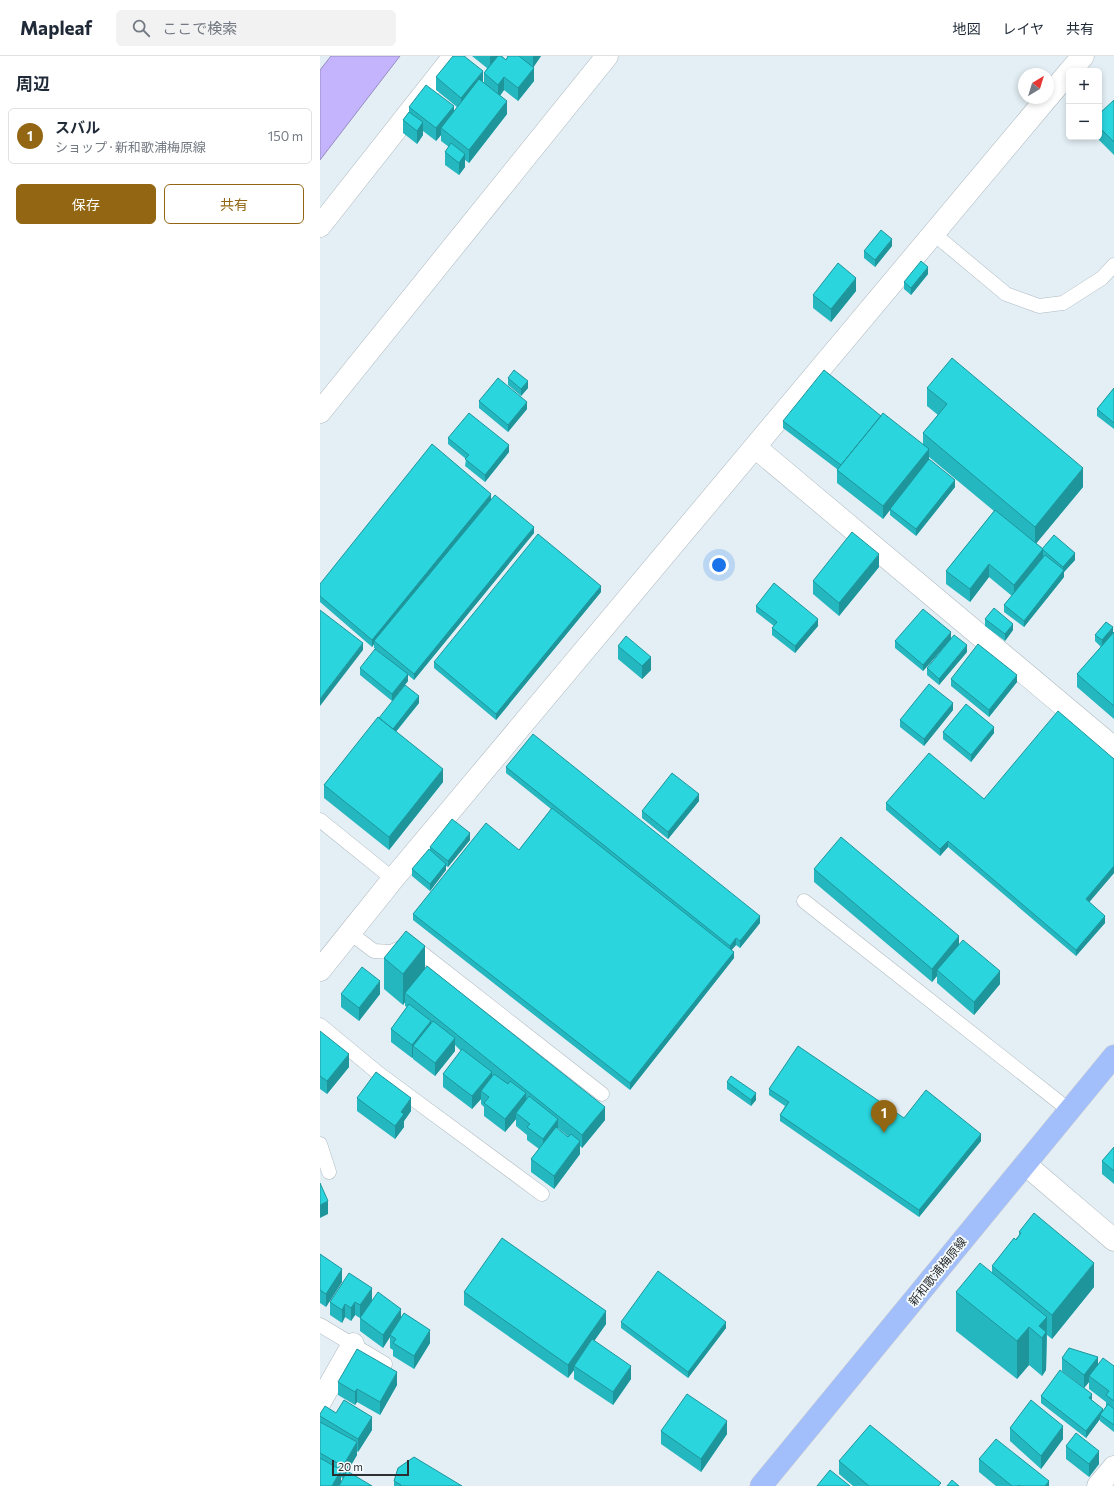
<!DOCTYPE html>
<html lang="ja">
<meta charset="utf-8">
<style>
body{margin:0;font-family:Commissioner,"Noto Sans JP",sans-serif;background:#f2f2f3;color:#1f2937}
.controls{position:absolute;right:12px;top:12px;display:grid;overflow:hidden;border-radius:6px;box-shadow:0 2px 6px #0003}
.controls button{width:36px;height:36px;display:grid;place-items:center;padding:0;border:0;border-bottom:1px solid #e0e1e3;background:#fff;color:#1f2937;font:20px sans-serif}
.compass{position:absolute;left:698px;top:12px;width:36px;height:36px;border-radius:50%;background:#fff;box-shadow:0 2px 6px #0003;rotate:38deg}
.scale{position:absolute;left:12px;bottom:10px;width:77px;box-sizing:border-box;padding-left:4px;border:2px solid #2b2f32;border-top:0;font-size:11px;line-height:14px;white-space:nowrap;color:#2b2f32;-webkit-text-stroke:3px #f6fbfd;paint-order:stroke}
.you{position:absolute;left:399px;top:509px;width:14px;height:14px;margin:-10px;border:3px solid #fff;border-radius:50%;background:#1a73e8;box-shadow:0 0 0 6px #1a73e833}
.badge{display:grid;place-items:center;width:26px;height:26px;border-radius:50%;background:#936613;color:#fff;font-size:13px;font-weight:700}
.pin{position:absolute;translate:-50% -33px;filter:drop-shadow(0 1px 2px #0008)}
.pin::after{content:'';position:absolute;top:21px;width:14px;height:12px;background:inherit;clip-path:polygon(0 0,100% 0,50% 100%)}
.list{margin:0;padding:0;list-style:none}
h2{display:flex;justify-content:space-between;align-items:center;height:52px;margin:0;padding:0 16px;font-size:17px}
h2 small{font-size:13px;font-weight:400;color:#747a83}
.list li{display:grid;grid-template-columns:26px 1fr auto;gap:12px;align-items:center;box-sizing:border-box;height:56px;margin:0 8px 8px;padding:0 8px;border:1px solid #e0e1e3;border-radius:6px}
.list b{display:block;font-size:15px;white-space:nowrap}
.list p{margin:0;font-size:13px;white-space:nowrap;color:#747a83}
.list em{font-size:13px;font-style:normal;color:#747a83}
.actions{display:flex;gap:8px;padding:12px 16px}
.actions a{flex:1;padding:9px 0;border:1px solid #936613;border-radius:6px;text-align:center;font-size:14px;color:#936613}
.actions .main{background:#936613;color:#fff}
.icon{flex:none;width:22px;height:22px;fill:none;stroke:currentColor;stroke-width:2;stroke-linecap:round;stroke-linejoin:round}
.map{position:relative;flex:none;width:794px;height:1430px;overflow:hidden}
header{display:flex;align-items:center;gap:24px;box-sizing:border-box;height:56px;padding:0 20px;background:#fff;border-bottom:1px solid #e0e1e3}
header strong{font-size:19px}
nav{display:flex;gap:22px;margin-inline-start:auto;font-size:14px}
.search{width:280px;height:36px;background:#f2f2f3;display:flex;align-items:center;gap:10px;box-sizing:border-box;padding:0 14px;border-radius:6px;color:#747a83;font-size:15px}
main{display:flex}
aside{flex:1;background:#fff}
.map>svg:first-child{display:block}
</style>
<header>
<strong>Mapleaf</strong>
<div class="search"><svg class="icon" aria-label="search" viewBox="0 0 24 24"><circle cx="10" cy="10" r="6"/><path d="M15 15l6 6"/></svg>ここで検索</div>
<nav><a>地図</a><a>レイヤ</a><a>共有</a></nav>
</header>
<main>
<aside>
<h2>周辺<small></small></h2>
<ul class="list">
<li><span class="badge">1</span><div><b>スバル</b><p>ショップ · 新和歌浦梅原線</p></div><em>150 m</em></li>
</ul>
<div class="actions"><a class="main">保存</a><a>共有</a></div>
</aside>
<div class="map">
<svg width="794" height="1430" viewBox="0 0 794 1430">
<rect width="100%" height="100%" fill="#e3eff5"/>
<path fill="#c4b4fd" stroke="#968cc0" d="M11,0h69l-80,104v-90z"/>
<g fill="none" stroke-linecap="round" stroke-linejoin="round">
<g stroke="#adb8bf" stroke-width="15">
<path id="service" d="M614,178l72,60 33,12 24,-3 39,-25 12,-13
M0,764l73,59
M484,845l265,209
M30,877l24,18 17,1 11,-5 16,3 184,144
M0,969l58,48 164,121
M0,1088l9,28
M0,1269l65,39"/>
</g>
<g stroke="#adb8bf" stroke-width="23">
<path id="minor" d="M750,15l13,-15
M728,41l21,-25
M0,170l134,-170
M0,356l287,-356
M435,391l359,301
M0,914l73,-91 654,-781
M705,1108l89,76
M0,1346l33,-58
M778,1430l16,-19"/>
</g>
<g stroke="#cccdce" stroke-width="23">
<path id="primary" d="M441,1430l353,-430"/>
</g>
<use href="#service" stroke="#fff" stroke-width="14"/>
<use href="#minor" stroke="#fff" stroke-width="22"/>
<use href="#primary" stroke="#a3bffb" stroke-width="22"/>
</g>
<path fill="#25b7bf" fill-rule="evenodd" d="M152,0h30l4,4 2,-4h33l-8,11 1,14 -16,20 -14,-11 -4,6 7,18 -38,49 -4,-3v7l-6,8 -14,-10v-13l4,-5 -8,-6v-6l-5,6 -13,-10v4l-6,9 -14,-11v-13l6,-8v-5l45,4 3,-4 -21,-17v-13l47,5 1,1v-10l3,-5z
M794,44v55l-18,-18h3v-23z
M572,190l-17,21 -11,-9v-7z
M608,218l-17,21 -7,-6v-7z
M536,235l-25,31 -18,-14v-13z
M188,322l20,10 -7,8 -13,-11z
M607,332l156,99 -47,56 6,5 33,12 -11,12v5l-40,50 -20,-15v-7l8,-9 -23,-19 -19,25 -24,-18v-13l48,-60 -65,-54v3l26,27 -39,49 -26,-21v-5l-7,9 -46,-36v-14l-54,-41v-7l98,-5 42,29v-12l15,-18 -11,-9z
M794,332v41l-17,-13v-7z
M159,345l48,8 -19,23 -29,-24z
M128,382l61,14 -24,30 -20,-16 1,-7 -18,-15z
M171,444l43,33 -120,147 -6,-5v6l-16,20 -32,-26v-7l24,-12 -10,-8v-4l-2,3 -52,-45v-18z
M559,511l-40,49 -26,-22v-13z
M281,536l-105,128 -62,-52v-6z
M436,550l62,20 -23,27 -23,-18v-7l2,-2 -18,-14z
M665,563l28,11 -8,11 -20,-15z
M794,576v87l-37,-32v-13l24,-27 -6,-6v-6l18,-2z
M631,583l-28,32 -28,-23v-7z
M298,590l33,24 -9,9 -24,-20z
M647,596l-28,33 -12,-10v-7z
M631,623l66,3 -28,35 -38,-31z
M99,647l-23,29 47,50 -54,68 -65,-52v-13l55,-67z
M633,654l-29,36 -24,-19v-7z
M623,676l51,1 -23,29 -28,-23z
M794,703v114l-25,29 16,21 -29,33 -128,-109 -8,9 -54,-46v-7l98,-4z
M186,711l254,156 -20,25 -4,-3 -5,5 3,8 -104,132 -217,-170v-6l106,-64 32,-41 -45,-36z
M379,745l-31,38 -26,-21v-7z
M150,784l-22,27 -2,-1v4l-16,21 -18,-15v-7l18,-19v-3z
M494,813l145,75 41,40 -26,31 -37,-32v-7l-5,6 -118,-100z
M64,902l41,11 180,151 -23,28 -2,-2v8l-26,35 -23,-17v-13l8,-10 -12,-9v-5l-11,-9v-7l-11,13 -21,-16v-9l-3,-3v-5l-9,10 -29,-22v-13l18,-23 -6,-6v6l-20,25 -22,-17v-2l-1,1 -21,-16v-13l16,-22 -2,-1v-4l-2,3 -19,-16zM238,1072l11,9h-1l-10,-8z
M21,938h39l-21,27 -18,-14z
M0,975l29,36 -22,27 -7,-5z
M407,1026l29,18 -5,6 -24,-17z
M449,1033l135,29 77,23 -62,76 -139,-96v-6l5,-9 -16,-11z
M37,1042l54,13 -7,10v6l-9,12 -38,-28z
M794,1091v37l-12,-10v-13z
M699,1176l75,55 -42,52 -5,-4 -1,35 -4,6 -13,-11 -12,14 -61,-48v-39l36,-19v-7l27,-31z
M0,1198l22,28 -16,25 -6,-4z
M144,1236l142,32 -12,17 37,38 -18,26 -39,-26v-9l-6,8 -104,-73z
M52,1245l29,17 29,25 -16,26 -21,-13v-6l-3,-2v-11l-7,11 -23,-17v-13l-5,-3 -4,6 -6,-4 -3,6 -12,-8v-13z
M301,1266l105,6 -38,50 -67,-50z
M742,1302l36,6 16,2v66l-14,-11v-2l-14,19 -45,-35v-7l51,4 11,11 3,-4v-5l-17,-13v-7l-5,6 -22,-17z
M18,1326l59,3 -17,30 -23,-13 -2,3 -17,-10z
M0,1360l52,14 -14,22 -1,-1v4l-10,17 25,14h-52zM21,1421l2,2 -2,4z
M690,1372l53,11 -22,30 -31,-28z
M341,1375l66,3 -26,38 -40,-28z
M746,1390l33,18 -10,13 -23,-18z
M659,1403l70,27h-53l-17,-14z
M519,1405l102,25h-88l-14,-12z
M74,1425l68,5h-68z"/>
<path fill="#1e959b" d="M171,0h11l-12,14v-13z
M213,0h8l-8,12z
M214,12v13l-16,20v-13z
M163,15v13l-22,27v-13z
M184,21v13l-6,8v-13z
M187,45v13l-38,49v-13z
M134,50v12l-13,10v7l-5,6v-13z
M103,66v13l-6,9v-13z
M145,98v13l-6,8v-12z
M572,183v7l-17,21v-7z
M608,211v7l-17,21v-7z
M536,222v13l-25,31v-13z
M208,325v7l-7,8v-7z
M207,346v7l-19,23v-7z
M189,389v7l-24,30v-7z
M609,393v13l-39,47v1l-7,9v-13z
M763,412v19l-48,58v-18z
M635,424v7l-39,49v-7z
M171,438v6l-117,141v3l-2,3v-7z
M214,471v6l-120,147v-6z
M723,493v13l-29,36v-13z
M755,497v7l-11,12v5l-40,50v-6l39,-50v-4z
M559,498v13l-40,49v-13z
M669,508v13l-19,25v-13z
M281,530v6l-105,128v-6z
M498,563v7l-23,27v-7z
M693,568v6l-8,11v-7z
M793,571v7l-11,13v-7z
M631,576v7l-28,32v-6z
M43,587v7l-43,56v-7z
M647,589v7l-28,33v-6z
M331,601v13l-9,9v-13z
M88,618v7l-16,20v-7z
M697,619v7l-28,35v-7z
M99,640v7l-27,33v-7z
M633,647v7l-29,36v-7z
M674,671v6l-23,29v-7z
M123,713v13l-54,68v-13z
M379,738v7l-31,38v-7z
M150,777v7l-22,27v-6z
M628,785v6l-8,9v-7z
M126,808v6l-16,21v-7z
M794,810v7l-28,33v-7z
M440,860v7l-20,25v-7z
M785,860v7l-29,33v-6z
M639,880v13l-22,21v6l-5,6v-13z
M416,882v7l-6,7v-6z
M105,890v32l-20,15v9l-2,3v-31z
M414,896v6l-104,132v-7z
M680,915v13l-26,31v-13z
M60,925v13l-21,27v-13z
M111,965v13l-18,12v11l-1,1v-13z
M135,982v13l-20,25v-13z
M29,998v13l-22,27v-13z
M172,1016v13l-11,6v8l-9,10v-13z
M206,1037v13l-10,7v6l-11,13v-13z
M436,1037v7l-5,6v-6z
M91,1042v13l-7,10v6l-9,12v-13l6,-14z
M285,1051v13l-23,28v-13z
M238,1063v13l-15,20v-13z
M661,1078v7l-62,76v-7z
M260,1085v13l-26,35v-13z
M8,1145v13l-8,4v-13z
M774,1207v24l-42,52v-24z
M22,1213v13l-16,25v-13z
M52,1232v13l-12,17v-13z
M35,1246v13l-4,6v-13z
M25,1248v13l-3,6v-13z
M81,1253v13l-11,13v2l-7,11v-13z
M286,1255v13l-30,43 -2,-1v4l-6,8v-13z
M727,1261l-1,53 -4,6v-38l-3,-12z
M406,1266v6l-38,50v-6z
M709,1271v38l-12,14v-38z
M110,1274v13l-16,26v-13z
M778,1301v13l-9,6v6l-5,6v-13z
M311,1310v13l-18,26v-13z
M77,1316v13l-17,30v-13z
M37,1333v13l-2,3v-13z
M772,1338v6l-3,-2z
M783,1353v7l-3,-1v4l-14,19v-7z
M52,1361v13l-14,22v-13z
M407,1365v13l-26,38v-13z
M743,1370v13l-22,30v-13z
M37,1386v13l-14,24v-13z
M779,1395v13l-10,13v-13z
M21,1414v13l-2,3h-7z
M729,1425v5h-4z"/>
<path fill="#2bd5de" stroke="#1e959b" d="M133,0h11l19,15 -22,27 -25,-21z
M178,0h3l5,4 2,-4h11l15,12 -16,20 -14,-11 -6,8 -14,-12z
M159,23l28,22 -38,49 -28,-22z
M106,29l28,21 -18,22 -27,-21z
M794,44v42l-15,-15v-13z
M89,56l14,10 -6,9 -14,-11z
M131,87l14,11 -6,9 -14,-11z
M561,174l11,9 -17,21 -11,-9z
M601,205l7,6 -17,21 -7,-6z
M518,207l18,15 -25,31 -18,-14z
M632,302l131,110 -48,59 -112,-94 24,-29 -20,-16z
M194,314l14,11 -7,8 -13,-11z
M504,314l57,46 -40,49 -58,-44z
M178,322l29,24 -19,23 -29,-24z
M794,332v35l-17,-14z
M149,357l40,32 -24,30 -20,-16 4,-4 -21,-17z
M563,357l46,36 -46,57 -46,-36z
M112,388l59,50 -119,146 -52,-44v-12z
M609,403l26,21 -39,49 -26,-20z
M175,439l39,32 -120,147 -40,-33z
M675,454l48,39 -29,36 -25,-21 -19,25 -24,-18z
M532,476l27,22 -40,49 -26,-22z
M218,478l63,52 -105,128 -62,-52z
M734,479l21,18 -12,14 -21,-18z
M725,499l19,15 -40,51 -20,-16z
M454,527l44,36 -23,27 -23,-18 5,-6 -21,-16z
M674,552l19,16 -8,10 -20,-15z
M603,553l28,23 -28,33 -28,-24z
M0,554l43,33 -43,56z
M786,566l7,5 -11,13 -7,-5z
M794,576v74l-37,-32z
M634,579l13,10 -28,34 -12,-11z
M306,580l25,21 -9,9 -24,-20z
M658,588l39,31 -28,35 -38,-31z
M55,593l33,25 -16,20 -32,-26z
M609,628l24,19 -29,36 -24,-19z
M85,629l14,11 -26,33 -14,-11z
M646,648l28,23 -23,28 -28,-23z
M738,655l56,48v107l-28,33 19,17 -29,34 -128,-109 -8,8 -54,-46 43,-50 55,46z
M58,661l65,52 -54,68 -65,-52z
M213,678l227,182 -20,25 -4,-3 -6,8 -224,-179z
M352,717l27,21 -31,38 -26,-21z
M232,752l182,144 -104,131 -217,-169 73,-91 33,27z
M132,763l18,14 -22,28 -18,-14z
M521,781l118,99 -27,33 -118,-100z
M109,793l17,15 -16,20 -18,-15z
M86,875l19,15 -22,28 -19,-16z
M643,884l37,31 -26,31 -37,-32z
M107,910l178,141 -23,28 -177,-142z
M42,911l18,14 -21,27 -18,-14z
M89,948l22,17 -19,24 -21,-16z
M113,965l22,17 -20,25 -22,-17z
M0,975l29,23 -22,27 -7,-5z
M478,990l106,72 22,-28 55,44 -62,76 -139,-95 9,-13 -20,-13z
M142,993l30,23 -20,24 -29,-22z
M56,1016l35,26 -10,14 3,2 -9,12 -38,-28z
M174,1018l14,10 2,-3 16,12 -21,26 -21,-16 5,-6 -8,-6z
M411,1020l25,17 -5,7 -24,-18z
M209,1040l29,23 -15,20 -16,-12 3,-3 -14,-11z
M236,1071l12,10 3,-3 9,7 -26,35 -23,-17z
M794,1091v24l-12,-10z
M0,1127l8,18 -8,4z
M714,1157l60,50 -42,52 -60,-49 22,-28 2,2 5,-7 -2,-1z
M182,1182l104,73 -38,54 -104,-73z
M0,1198l22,15 -16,25 -6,-4z
M660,1207l67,54 -8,9 7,6 -4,6 -13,-11 -12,14 -61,-49z
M338,1215l68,51 -38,50 -67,-50z
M29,1217l23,15 -12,17 -5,-3 -4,6 -6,-4 -3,6 -12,-8z
M58,1236l23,17 -18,26 -23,-17z
M84,1257l26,17 -16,26 -21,-13 3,-4 -6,-4z
M272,1283l39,27 -18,26 -39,-26z
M749,1292l29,9 -14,18 -22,-17z
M37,1293l40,23 -17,30 -23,-13 -2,3 -17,-10z
M783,1302l11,8v35l-8,-6 3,-4 -20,-15z
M740,1314l32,24 -3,4 14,11 -17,22 -45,-35z
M367,1338l40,27 -26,38 -40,-28z
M24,1344l28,17 -14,22 -38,-23v-2l5,-8 11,7z
M711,1344l32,26 -22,30 -31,-28z
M788,1348l6,5v16l-14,-10z
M0,1366l37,20 -14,24 -23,-13z
M550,1369l71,58 -3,3h-69l-30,-25z
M756,1377l23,18 -10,13 -23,-18z
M676,1383l53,42 -4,5h-25l-1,-1v1h-7l-33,-27z
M94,1401l48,29h-61v-1l-7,-4 4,-13z
M0,1402l21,12 -9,16h-12z
M510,1414l20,16h-33z
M27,1415l25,15h-33z
M632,1424l7,6h-12z"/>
<g text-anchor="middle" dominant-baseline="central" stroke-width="3.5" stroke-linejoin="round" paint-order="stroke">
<g font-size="12" fill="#2b2f32" stroke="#f6fbfd">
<text transform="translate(617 1215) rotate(-51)">新和歌浦梅原線</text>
</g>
</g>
</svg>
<div class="controls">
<button>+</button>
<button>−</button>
</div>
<svg class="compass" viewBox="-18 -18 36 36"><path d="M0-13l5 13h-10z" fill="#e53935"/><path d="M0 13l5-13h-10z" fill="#747a83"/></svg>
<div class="scale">20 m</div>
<div class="you"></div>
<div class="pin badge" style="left:564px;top:1077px">1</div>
</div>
</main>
